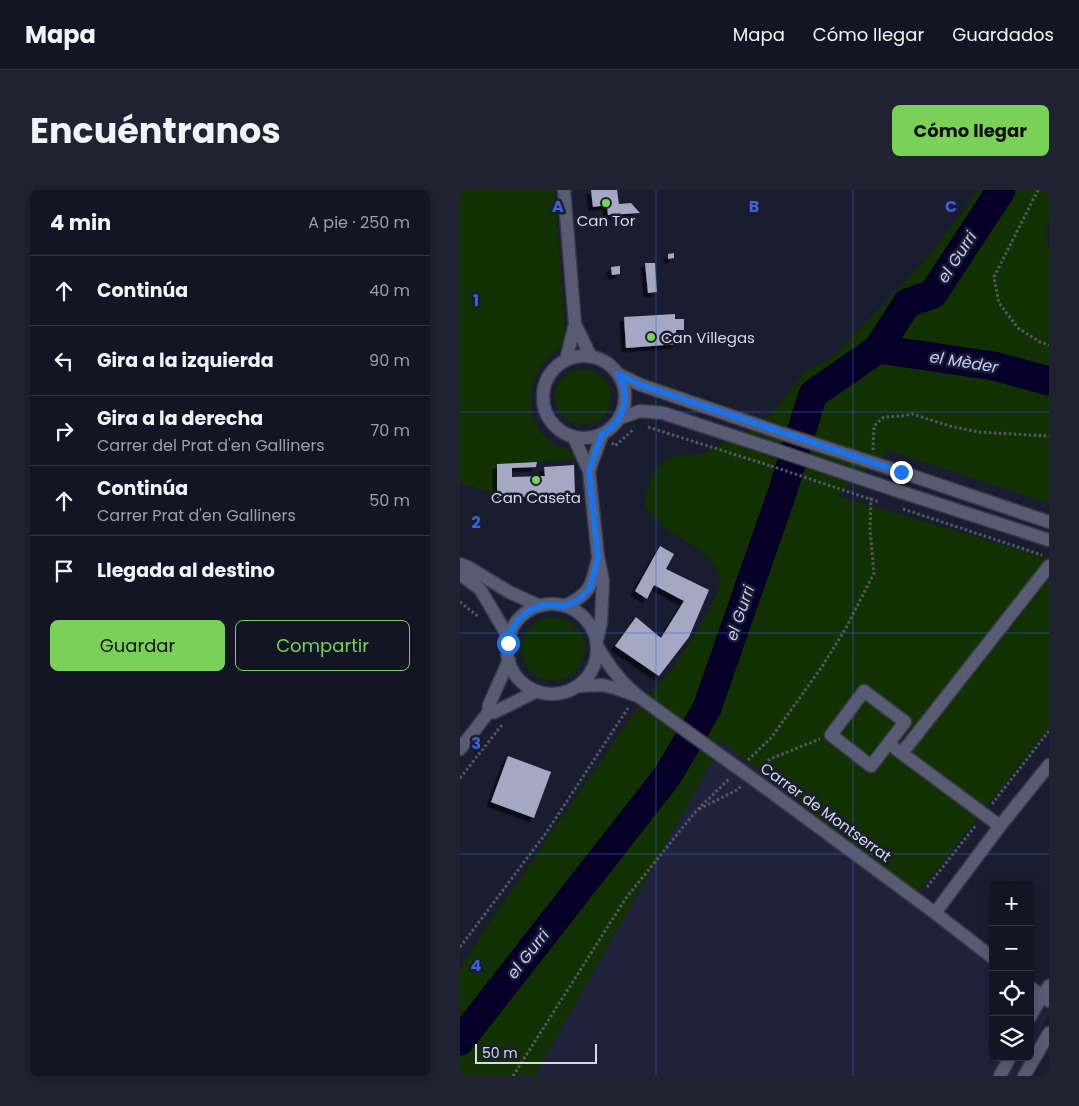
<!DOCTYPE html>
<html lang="es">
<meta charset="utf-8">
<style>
body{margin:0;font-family:Poppins,sans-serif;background:#212231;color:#f1f3f6}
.controls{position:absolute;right:15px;bottom:15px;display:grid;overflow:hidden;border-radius:8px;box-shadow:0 2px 12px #0003}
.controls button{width:45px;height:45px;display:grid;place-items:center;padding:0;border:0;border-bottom:1px solid #333441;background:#141524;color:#f1f3f6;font:25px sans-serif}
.scale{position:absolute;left:15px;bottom:12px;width:122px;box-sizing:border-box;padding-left:5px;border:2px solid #d7d9e7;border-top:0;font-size:14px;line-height:18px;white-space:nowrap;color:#d7d9e7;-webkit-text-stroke:4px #1a1c30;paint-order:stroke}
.stop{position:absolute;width:15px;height:15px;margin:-11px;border:4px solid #1a73e8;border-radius:50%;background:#fff}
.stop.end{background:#1a73e8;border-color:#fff;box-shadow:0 1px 5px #0008}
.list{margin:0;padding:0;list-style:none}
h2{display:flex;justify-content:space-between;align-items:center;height:65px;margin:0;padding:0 20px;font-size:21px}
h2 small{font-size:16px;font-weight:400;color:#9d9fa6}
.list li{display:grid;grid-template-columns:32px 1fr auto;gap:15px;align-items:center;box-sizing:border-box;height:70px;padding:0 20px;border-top:1px solid #333441}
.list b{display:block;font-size:19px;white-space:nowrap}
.list p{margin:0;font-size:16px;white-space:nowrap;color:#9d9fa6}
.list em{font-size:16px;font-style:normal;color:#9d9fa6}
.actions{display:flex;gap:10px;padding:15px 20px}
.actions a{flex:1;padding:11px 0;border:1px solid #7ad157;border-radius:8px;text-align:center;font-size:18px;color:#7ad157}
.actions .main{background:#7ad157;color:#111}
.icon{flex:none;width:28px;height:28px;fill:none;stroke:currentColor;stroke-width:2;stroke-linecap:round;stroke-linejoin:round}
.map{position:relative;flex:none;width:589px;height:886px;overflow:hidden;border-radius:8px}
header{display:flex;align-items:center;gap:30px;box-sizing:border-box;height:70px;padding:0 25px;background:#141524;border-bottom:1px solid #333441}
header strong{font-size:24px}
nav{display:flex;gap:28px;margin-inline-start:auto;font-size:18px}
.intro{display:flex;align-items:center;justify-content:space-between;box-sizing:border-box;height:120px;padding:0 30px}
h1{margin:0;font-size:35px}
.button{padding:12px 22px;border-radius:8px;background:#7ad157;color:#111;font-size:18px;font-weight:700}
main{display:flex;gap:30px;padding:0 30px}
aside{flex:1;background:#141524;border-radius:8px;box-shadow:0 2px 12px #0003}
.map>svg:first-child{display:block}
</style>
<header>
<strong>Mapa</strong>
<nav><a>Mapa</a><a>Cómo llegar</a><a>Guardados</a></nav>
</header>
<div class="intro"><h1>Encuéntranos</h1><a class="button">Cómo llegar</a></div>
<main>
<aside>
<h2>4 min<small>A pie · 250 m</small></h2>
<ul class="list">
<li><svg class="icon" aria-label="ahead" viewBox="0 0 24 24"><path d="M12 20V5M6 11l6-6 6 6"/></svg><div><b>Continúa</b></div><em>40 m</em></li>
<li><svg class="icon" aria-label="left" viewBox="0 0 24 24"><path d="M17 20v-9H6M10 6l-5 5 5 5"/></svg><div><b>Gira a la izquierda</b></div><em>90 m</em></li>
<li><svg class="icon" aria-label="right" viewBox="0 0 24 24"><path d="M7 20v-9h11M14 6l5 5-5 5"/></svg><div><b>Gira a la derecha</b><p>Carrer del Prat d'en Galliners</p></div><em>70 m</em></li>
<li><svg class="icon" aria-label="ahead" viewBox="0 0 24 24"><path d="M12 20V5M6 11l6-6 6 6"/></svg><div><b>Continúa</b><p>Carrer Prat d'en Galliners</p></div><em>50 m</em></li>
<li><svg class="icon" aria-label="arrive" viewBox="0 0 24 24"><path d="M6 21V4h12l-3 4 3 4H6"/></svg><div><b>Llegada al destino</b></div></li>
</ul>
<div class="actions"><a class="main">Guardar</a><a>Compartir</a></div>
</aside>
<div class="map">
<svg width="589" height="886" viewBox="0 0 589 886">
<defs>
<filter id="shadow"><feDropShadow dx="-4.5" dy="4.5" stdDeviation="0" flood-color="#0009"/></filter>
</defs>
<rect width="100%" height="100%" fill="#1a1c30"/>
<path fill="#20223c" d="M263,552l270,215v100h33l-10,19h-481z
M570,797l19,14v12l-19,36z"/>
<path fill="#123103" d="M0,0h95l11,153c-9,7 -17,13 -23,21 -15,21 -17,52 1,71 4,4 10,10 15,12 3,1 5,1 8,2 5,2 8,6 11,10l-41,3 -39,2v18l-3,11 -35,-10z
M516,0h73v30l-3,10 3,18v255l-161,-53 -50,46 211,62v170l-133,168 -193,-154 -188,334h-75v-107l21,-34 150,-218 43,-51 20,-30 23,-42 3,-12 -2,-11 -8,-12 -9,-8 -21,-14 -10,-5 -19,-17 -6,-10v-11l10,-24 8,-8 12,-6 24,-1 47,-23 28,-21 31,-40 19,-9 10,-7 91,-94 30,-39 15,-21z
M95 207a28 28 0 1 1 56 0a28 28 0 1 1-56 0Z
M61 459a32 32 0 1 1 64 0a32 32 0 1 1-64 0Z"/>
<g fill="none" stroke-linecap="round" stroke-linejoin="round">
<path stroke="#060029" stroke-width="29" d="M418,159l116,17 55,15
M0,851l208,-266 39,-67 75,-215 31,-99 65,-45 29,-46 26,-9 68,-104"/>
</g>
<path fill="#a5a8c2" filter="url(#shadow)" d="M131,0h26l2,14 12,-1 9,10 -32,2 -1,-10 -14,2z
M214,63v5l-6,1v-5z
M185,73h10l2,29 -9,1z
M160,76v8l-8,1 -1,-8z
M215,124v5h9v11h-8l1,14 -51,4 -2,-31z
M77,272l-1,5 -24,1v9l33,-1 -1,-9 30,-2 1,30 -78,3v-34z
M200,356l14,8 -8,15 43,21 -20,47 -30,39 -44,-30 21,-29 25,21 23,-37 -30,-16 -7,14 -12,-8z
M48,566l43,16 -17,46 -43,-16z"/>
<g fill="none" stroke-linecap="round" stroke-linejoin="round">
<g stroke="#383949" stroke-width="15">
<path id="minor" d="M104,0l11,134 -9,36
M115,134l16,33
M83 207a41 41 0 1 1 82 0a41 41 0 1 1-82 0Z
M158,184l23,11 140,48
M160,228l20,-7 23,2 113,37
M114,248l15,33 9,86 5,24 -2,41 -4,18
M129,281l13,-36
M441,282l148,50
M435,300l154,50
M0,374l8,3 41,25 31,14
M0,384l20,15 29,49
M47 459a45 45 0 1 1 90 0a45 45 0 1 1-90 0Z
M105,416c23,-11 27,-19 32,-44
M137,456c11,19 27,40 45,53
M118,496l24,-1 13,3 20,7
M404,501l41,31 -34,44 -40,-31z
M28,523l7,-1 42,-21
M0,559l28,-36 1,-8 20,-45
M436,559l104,77
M442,563l147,-187
M311,602l164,121 58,45
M475,723l65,-87 49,-61
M570,797l19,14
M570,827l12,-21 7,-10
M540,886l10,-19
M564,886l25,-43"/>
</g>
<path stroke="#545668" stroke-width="3" stroke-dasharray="2.5 2.5" stroke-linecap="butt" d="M578,0l-44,87 5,26 19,25 22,14 9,3
M188,237l123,39
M152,253l3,3 19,-17
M413,260l1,-24 10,-9 18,-1 10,-2 38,12 29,6 70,4
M443,319l139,46
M0,412l19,15
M288,570l23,-22 50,-70 25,-40 28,-55 -4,-44 1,-33
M301,578l9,-9 50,-20
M0,588l42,-53
M532,614l57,-73
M239,619l38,-19 4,-4
M467,697l49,-62
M0,757l86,-114 82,-125
M53,886l113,-178 70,-87 34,-33"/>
<use href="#minor" stroke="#585b72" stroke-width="12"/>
<g stroke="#383949" stroke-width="15" stroke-linecap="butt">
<path id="minor-bridge" d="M321,243l120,39
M316,260l119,40
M182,509l129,93"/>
</g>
<path stroke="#545668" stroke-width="3" stroke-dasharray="2.5 2.5" stroke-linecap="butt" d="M311,276l108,36"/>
<use href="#minor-bridge" stroke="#585b72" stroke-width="12"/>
</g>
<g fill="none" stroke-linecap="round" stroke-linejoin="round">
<path stroke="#1a73e8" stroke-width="6" d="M48,453l3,-12 8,-12 10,-8 11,-5 6,-1 19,1 13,-6 12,-12 8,-31 -9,-86 13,-37c23,-13 29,-38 16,-60l23,11 260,87"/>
</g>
<path fill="none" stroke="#3963da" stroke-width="1" stroke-opacity="0.55" d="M196,0v886M393,0v886M0,222h589M0,443h589M0,664h589"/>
<g fill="#7ad157" stroke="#1a1c30" stroke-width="2">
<circle cx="146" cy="13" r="5"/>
<circle cx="191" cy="147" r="5"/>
<circle cx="76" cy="290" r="5"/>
</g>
<g text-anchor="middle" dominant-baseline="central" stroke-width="5" stroke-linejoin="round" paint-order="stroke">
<g font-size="15" fill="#d7d9e7" stroke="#1a1c30">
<text x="146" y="30">Can Tor</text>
<text x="201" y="147" text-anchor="start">Can Villegas</text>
<text x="76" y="307">Can Caseta</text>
</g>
<g font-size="15" fill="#d7d9e7" stroke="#1a1c30">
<text transform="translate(366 622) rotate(36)">Carrer de Montserrat</text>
</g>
<g font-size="16" font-style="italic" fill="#c3cafc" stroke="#1a1c30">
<text transform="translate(497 67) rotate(-57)">el Gurri</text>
<text transform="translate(504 172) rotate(9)">el Mèder</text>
<text transform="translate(280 423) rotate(-71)">el Gurri</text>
<text transform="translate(68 764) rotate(-52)">el Gurri</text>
</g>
</g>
<g font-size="16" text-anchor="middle" font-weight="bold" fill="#3963da" stroke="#1a1c30" stroke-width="5" stroke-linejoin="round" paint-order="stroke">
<text x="98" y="22">A</text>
<text x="294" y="22">B</text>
<text x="491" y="22">C</text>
<text x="16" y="116">1</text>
<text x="16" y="338">2</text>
<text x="16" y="559">3</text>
<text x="16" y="781">4</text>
</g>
</svg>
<div class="controls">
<button>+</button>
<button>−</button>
<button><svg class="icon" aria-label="locate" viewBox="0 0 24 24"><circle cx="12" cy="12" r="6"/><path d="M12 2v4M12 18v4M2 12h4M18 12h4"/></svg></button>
<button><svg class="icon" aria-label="layers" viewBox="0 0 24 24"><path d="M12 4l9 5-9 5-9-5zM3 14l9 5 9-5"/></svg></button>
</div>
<div class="scale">50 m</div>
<div class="stop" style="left:48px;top:453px"></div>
<div class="stop end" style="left:441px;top:282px"></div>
</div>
</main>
